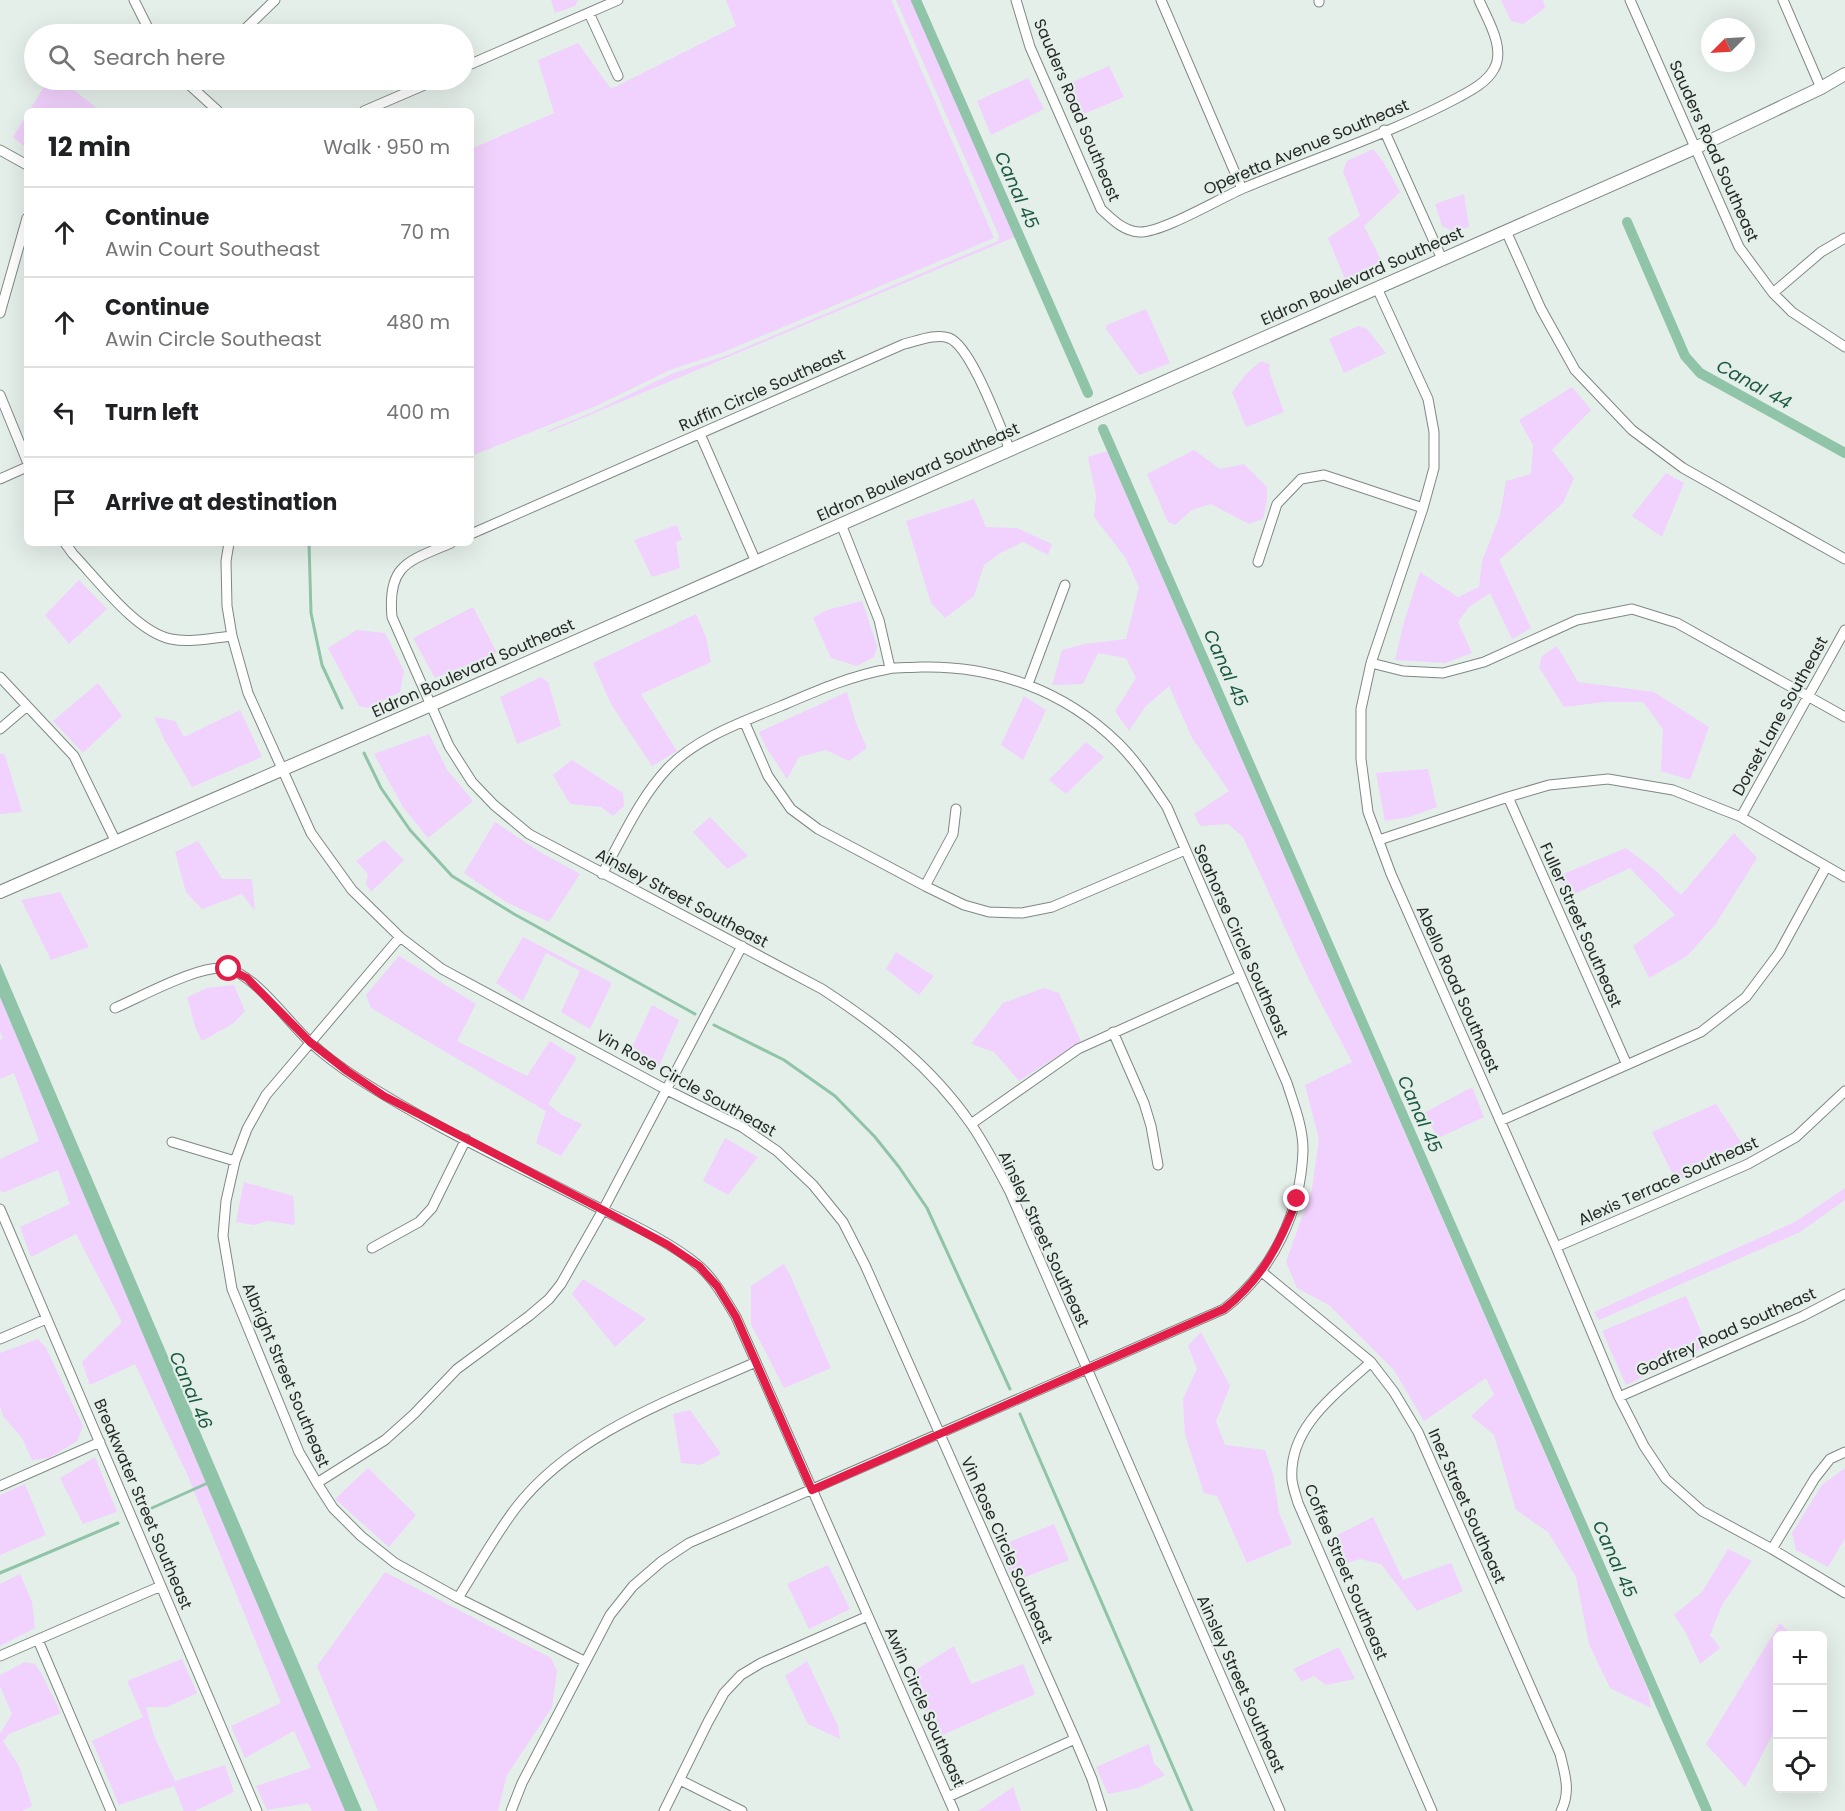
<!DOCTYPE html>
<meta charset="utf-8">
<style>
body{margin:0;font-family:Poppins,sans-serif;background:#f6f6f6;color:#202124}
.controls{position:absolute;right:18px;bottom:18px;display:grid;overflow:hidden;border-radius:9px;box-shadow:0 6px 24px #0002}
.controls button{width:54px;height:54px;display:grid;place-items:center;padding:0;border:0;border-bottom:2px solid #e0e0e0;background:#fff;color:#202124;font:30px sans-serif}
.compass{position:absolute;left:1701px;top:18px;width:54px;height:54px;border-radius:50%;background:#fff;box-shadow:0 6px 24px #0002;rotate:246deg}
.stop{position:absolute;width:18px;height:18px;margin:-14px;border:4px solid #e11d48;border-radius:50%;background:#fff}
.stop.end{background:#e11d48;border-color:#fff;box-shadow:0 2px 6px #0008}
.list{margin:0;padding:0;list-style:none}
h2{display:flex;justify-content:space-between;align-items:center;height:78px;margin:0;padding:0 24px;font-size:26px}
h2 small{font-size:20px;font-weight:400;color:#757577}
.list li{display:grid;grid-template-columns:39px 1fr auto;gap:18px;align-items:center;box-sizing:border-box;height:90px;padding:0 24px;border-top:2px solid #e0e0e0}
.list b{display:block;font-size:22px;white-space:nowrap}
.list p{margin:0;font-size:20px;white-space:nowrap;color:#757577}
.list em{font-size:20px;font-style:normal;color:#757577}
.icon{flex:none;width:33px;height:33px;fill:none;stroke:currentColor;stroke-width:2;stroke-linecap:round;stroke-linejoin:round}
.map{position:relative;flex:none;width:1845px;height:1811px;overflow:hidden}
.search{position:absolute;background:#fff;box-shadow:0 6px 24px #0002;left:24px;top:24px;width:450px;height:66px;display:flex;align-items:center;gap:15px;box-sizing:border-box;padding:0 21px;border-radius:33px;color:#757577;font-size:22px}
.panel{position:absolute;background:#fff;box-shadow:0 6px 24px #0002;left:24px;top:108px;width:450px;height:438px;border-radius:9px}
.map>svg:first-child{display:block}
</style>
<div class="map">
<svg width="1845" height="1811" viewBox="0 0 1845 1811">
<rect width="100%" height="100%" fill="#e5efe9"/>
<path fill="#f1d1fd" d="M551,0h27l-3,6 -20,7z
M726,0h165l103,238 -270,114 -54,18 -76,37 -123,49v-307l83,-36 -16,-53 40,-17 33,46 125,-63z
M896,0h23l98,236 -468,196 -2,-1 48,-20 76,-37 54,-18 273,-115 1,-5z
M1501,0h42l2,8 -22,16 -12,-3z
M1109,66l15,31 -50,21 -15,-30z
M1028,78l16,31 -53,26 -14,-34z
M48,80h14l38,31h-71z
M27,114v35l-14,-12z
M1373,149l9,11 18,32 -36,34 21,42 -40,11 -17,-41 32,-22 -17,-45 4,-10z
M1464,194l5,33 -16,4 -11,-5 -7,-22z
M1146,309l24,54 -31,12 -33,-46 1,-4z
M1358,326l9,3 19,24 -42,20 -15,-34z
M1261,361l9,3 -1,7 15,41 -38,15 -14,-35 15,-19z
M1572,387l19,23 -39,40 22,28 -11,25 -64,57 32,68 -19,11 -22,-46 -21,14 -11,15 14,31 -27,10 -50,-3 9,-38 16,-50 38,25 21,-10 3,-26 18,-46 6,-34 25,-7 2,-29 -14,-25z
M1194,450l26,19 24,-5 23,23v13l-4,19 -14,5 -38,-20 -19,6 -17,15 -7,-3 -21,-48z
M1107,451l541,1239 3,18 -41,-20 -21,-44 -13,-67 -28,-45 -32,-22 -22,-75 -23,-19 23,-21 -8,-17 -62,43 -30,-51 -65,-65 -32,-17 -11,-26 26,-73 7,-50 -14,-54 47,-23 -43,-82 -66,-143 -15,-13 -28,2 -6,-12 35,-23 -37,-53 -23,-52 -24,21 -16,24 -14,-20 21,-33 -10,-20 -28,-5 -15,31 -31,1 10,-35 22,-6 42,-5 13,-52 -14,-30 -31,-40 2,-21 -8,-39z
M1666,473l18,10 -22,54 -30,-21z
M974,499l12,28 31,1 35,16 -4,11 -25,-13 -21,10 -18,13 -10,31 -29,22 -14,-15 -25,-82z
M677,525l5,15 -6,2 4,26 -28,9 -18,-37z
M79,580l28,29 -38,35 -24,-29z
M862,601l15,45 -3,11 -17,9 -26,-8 -18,-40 14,-8z
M473,607l24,46 -62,25 -22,-40z
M696,614l10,23 5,25 -70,32 36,57 -25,15 -41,-62 -18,-41z
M357,630l28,3 19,38 -4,21 -32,16 -9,-2 -31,-58z
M1557,646l21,36 76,10 55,35 -19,53 -29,-9 2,-42 -20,-27h-39l-40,5 -25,-40 3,-11z
M541,677l7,5 13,44 -44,18 -17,-47z
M98,683l24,33 -39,37 -30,-32z
M847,692l9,31 11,25 -18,13 -23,-11 -27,7 -12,22 -21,-32 -7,-15z
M1024,696l22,14 -23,50 -22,-15z
M240,710l22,47 -70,30 -27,-46 -11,-24 21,4 9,16z
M429,734l19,37 25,30 -45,37 -25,-31 -29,-53z
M1086,742l18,15 -38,37 -17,-14z
M0,753l5,2 17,57 -22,2z
M572,760l51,33 1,13 -11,10 -12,-9 -31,-3 -17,-29z
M1428,769l9,38 -28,10 -24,4 -9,-48z
M710,817l38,39 -21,13 -34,-37z
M495,822l45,30 40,22 -31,48 -43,-20 -42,-29z
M1734,833l23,25 -42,67 -28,31 -38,22 -16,-32 42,-31 -45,-47 -60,28 -14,-19 70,-29 30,23 25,24z
M384,840l20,20 -33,32 -5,-8 2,-10 -12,-13z
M198,841l24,38h30l3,32 -13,-17 -40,15 -16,-17 -11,-40z
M60,892l29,55 -38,13 -30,-60z
M523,937l89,46 -22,46 -29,-17 19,-41 -34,-18 -23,48 -27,-18z
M896,952l38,24 -15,19 -33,-26z
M399,956l77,48 -19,37 70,35 23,-35 27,17 -29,46 14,11 20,9 -21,32 -25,-13 10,-32 -175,-103 -5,-13z
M234,985l11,26 -11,12 -32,18 -6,-12 -9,-32 20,-9z
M1044,988l15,5 22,48 -62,40 -25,-29 -23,-8 32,-41z
M0,997l345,814h-33l-4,-8 -41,7 -11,-24 55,-18 -17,-37 -49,27 -14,-32 50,-23 -94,-229 -52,-110 -45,21 -8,-23 40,-40 -46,-88 -45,23 -11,-30 50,-23 -12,-34 -56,23 -2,-4v-30l39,-18 -25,-68 -14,6v-39l3,-2 -3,-6z
M652,1005l27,15 -21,48 -29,-14z
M1472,1087l12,30 -46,21 -14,-25z
M1716,1104l25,38 -7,13 -58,26 -24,-49z
M725,1138l33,19 -30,38 -25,-14z
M244,1182l49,14 2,29 -28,-4 -13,4 -18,-3z
M1845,1188v12l-45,32 -201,88 -5,-8 201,-90z
M784,1264l7,13 40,91 -47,20 -33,-64v-38z
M583,1279l63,40 -31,28 -43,-53z
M1686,1296l21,50 -81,39 -24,-54z
M1201,1332l29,54 -14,35 9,24 40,5 8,24 6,39 13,31 -45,19 -30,-67 -13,-3 -19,-58 -2,-36 14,-30 -9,-23z
M38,1339l8,9 37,78 -6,15 -28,17 -17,2 -10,-22 -19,-22 -3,-11v-52z
M690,1410l31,44 -21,11 -19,-2 -8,-49z
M95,1457l22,55 -34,12 -23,-46z
M368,1468l48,47 -27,32 -54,-48z
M1845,1468v70l-17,29 -32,-17 -4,-17 30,-48z
M25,1484l21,51 -46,20v-60z
M1373,1517l30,63 48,-17 12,28 -46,20 -36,-47 -21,-5 -13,4 -15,-25z
M1054,1524l15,36 -54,21 -18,-34z
M1728,1549l24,12 -30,44 -12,30 10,13 -20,16 -15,-33 -11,-16 28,-23z
M828,1565l22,44 -41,20 -22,-45z
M385,1572l166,86 6,13 -5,36 -45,68 -9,36h-120l-61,-145z
M20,1574l12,28 3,26 -35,18v-62z
M1780,1623l12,12 -14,1 -1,90 -32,61 -39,-43z
M954,1646l17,38 52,-20 12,30 -97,43 -30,-62z
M1339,1647l16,32 -29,6 -12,-9 -12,6 -9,-13z
M182,1659l15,34 -30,14h-21l8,29 21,45 50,-16 9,27 -39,19h-11l-10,-25 -55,19 -27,-64 51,-24 -16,-36z
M807,1661l31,65 2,13 -32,-15 -23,-48z
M25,1662l10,2 6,9 20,40 -52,21 -6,7 16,25 13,40 -10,5h-22v-77l12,-20 -12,-28v-11z
M1149,1744l5,19 11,12 -27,13 -30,6 -12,-27z
M1013,1787l8,24h-43z"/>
<path fill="#8fc4a8" d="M0,963l362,848h-17l-345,-814z"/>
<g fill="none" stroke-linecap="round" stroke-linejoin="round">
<path stroke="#8fc4a8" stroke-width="3" d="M309,543l2,70 11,52 20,43
M364,753l17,35 29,42 42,46 62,38 181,100
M714,1025l70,35 51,36 40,41 24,30 28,41 83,181
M1020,1414l172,397
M143,1512l67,-30
M0,1573l118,-50"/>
<path stroke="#8fc4a8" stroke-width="10" d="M916,0l172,393
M1627,222l58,134 15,17 145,80
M1103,429l604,1382"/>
<g stroke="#7f8883" stroke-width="11">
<path id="minor" d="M134,0l17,34
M1016,0l14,47 71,162c11,10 22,22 38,23 23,1 81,-34 105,-44 71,-30 148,-55 215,-91 13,-7 28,-15 35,-28 12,-21 -7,-50 -15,-69
M1161,0l81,189
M1319,0v2
M1630,0l109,247 34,46 19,19 53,35
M1783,0l38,88
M589,13l29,63
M240,34l35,-34
M464,67l154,-67
M184,80l34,31
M364,111l72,-31
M1384,130l58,129
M0,150l27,15
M1506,231l35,78 34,61 57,60 51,38 162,91
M1377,288l51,111 6,33v36l-11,40 -52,155 -10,46v50l7,53 23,62 165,373 63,150 25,49 22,33 36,32 70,38 73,44
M1773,293l48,-41 24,-14
M0,313l27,-95
M0,395l27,66
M700,434l56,128
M0,479l27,-12
M841,524l38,96 11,48
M471,534l433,-190c13,-3 32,-11 45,-6 22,8 51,89 61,112
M65,543l8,11c25,26 63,78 98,85 19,4 41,-1 61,-3
M229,543l-3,18 1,45 5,30 16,57 63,140 41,57 48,47 42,32 223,120 77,38 35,24 36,34 30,37 22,43 210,474 17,40 10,32
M451,543c-42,18 -64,21 -59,74l57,129 23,36 22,23 35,29 293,155c57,37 110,78 149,135 15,22 27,45 39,68l270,619
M1258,562l19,-58 24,-25 23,-4 99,33
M1371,663l32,8 40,2 41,-11 93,-42 55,-11 45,14 168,94
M0,677l74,79 42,86
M1028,684l37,-99
M744,721l24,55 23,33 27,20 107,57 39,19 25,7 33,1 30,-6 133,-57
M0,729l27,-23
M1508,797l119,268
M1741,817l104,-187
M1379,840l129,-43 41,-12 59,-6 65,11 68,27 104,60
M925,886l28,-52 3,-25
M400,937l-134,158 -19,34 -12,32 -9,40 -3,35 9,53 67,163 18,31 16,25 28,28 34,27 63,35 126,63
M115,1008c26,-11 88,-46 114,-39 28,8 59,53 81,73 14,13 30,25 47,36 74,48 157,86 236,127 32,16 78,37 106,61 16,14 26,33 37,51l218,494
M1113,1032l31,71 7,23 7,39
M1500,1121l201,-89 45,-35 33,-44 47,-86
M971,1124l107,-75 162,-73
M172,1142l63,19
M0,1209l257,602
M1556,1247l192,-83 48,-27 49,-46
M372,1248l47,-26 13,-14 34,-69
M1262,1272l109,90 23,30 24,40 142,322c5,20 11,38 1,57
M0,1339l46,-20
M1371,1362c-35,32 -83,65 -79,118 1,8 4,16 6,23l134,308
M1619,1397l184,-81 42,-22
M317,1483l68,-43 29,-26 43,-45 72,-53 20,-17 12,-15 42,-74 139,-264
M0,1486l100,-44
M1772,1549l43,-71 15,-19 15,-7
M458,1598c19,-30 36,-61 57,-89 57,-75 158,-110 241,-147
M38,1640l73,171
M0,1656l161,-70
M680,1780l62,31
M948,1797l127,-58
M511,1811l11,-28 88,-168 23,-29 29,-25 27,-18 535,-234c49,-38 77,-97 79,-159 0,-23 -9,-45 -16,-67l-120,-276c-15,-22 -30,-45 -49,-64 -54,-53 -125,-78 -198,-76 -11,1 -22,0 -32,2 -38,7 -72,22 -107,37 -39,16 -85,32 -114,63 -28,30 -45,70 -65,105
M664,1811l44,-89 16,-29 17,-18 20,-12 107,-47"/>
</g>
<g stroke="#7f8883" stroke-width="14">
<path id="tertiary" d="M0,892l431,-187 1264,-557 126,-60 24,-14"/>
</g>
<use href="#minor" stroke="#fff" stroke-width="9"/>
<use href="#tertiary" stroke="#fff" stroke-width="12"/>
</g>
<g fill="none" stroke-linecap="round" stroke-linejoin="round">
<path stroke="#e11d48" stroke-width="8" d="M229,969l18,9 63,64 37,29 37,25 219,114 65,35 31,21 18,20 19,31 76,173 412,-181c38,-30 56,-65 73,-110"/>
</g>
<g text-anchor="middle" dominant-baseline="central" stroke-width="4.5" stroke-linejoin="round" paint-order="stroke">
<g font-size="16" fill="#252927" stroke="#e5efe9">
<text transform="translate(1077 110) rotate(67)">Sauders Road Southeast</text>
<text transform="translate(1306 147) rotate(-23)">Operetta Avenue Southeast</text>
<text transform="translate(1714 151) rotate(66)">Sauders Road Southeast</text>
<text transform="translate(1362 276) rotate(-24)">Eldron Boulevard Southeast</text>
<text transform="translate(762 390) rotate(-24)">Ruffin Circle Southeast</text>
<text transform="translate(918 472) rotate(-24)">Eldron Boulevard Southeast</text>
<text transform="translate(473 668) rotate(-24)">Eldron Boulevard Southeast</text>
<text transform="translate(1780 716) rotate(-61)">Dorset Lane Southeast</text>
<text transform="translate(682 898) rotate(28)">Ainsley Street Southeast</text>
<text transform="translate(1581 925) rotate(66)">Fuller Street Southeast</text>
<text transform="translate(1241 941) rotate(66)">Seahorse Circle Southeast</text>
<text transform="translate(1458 989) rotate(66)">Abello Road Southeast</text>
<text transform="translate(686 1083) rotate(29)">Vin Rose Circle Southeast</text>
<text transform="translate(1668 1181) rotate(-24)">Alexis Terrace Southeast</text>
<text transform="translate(1044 1239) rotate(65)">Ainsley Street Southeast</text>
<text transform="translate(1726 1332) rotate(-24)">Godfrey Road Southeast</text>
<text transform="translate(286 1375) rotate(67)">Albright Street Southeast</text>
<text transform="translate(143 1504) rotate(67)">Breakwater Street Southeast</text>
<text transform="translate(1467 1506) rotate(66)">Inez Street Southeast</text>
<text transform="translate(1007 1550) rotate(66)">Vin Rose Circle Southeast</text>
<text transform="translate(1346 1572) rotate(67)">Coffee Street Southeast</text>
<text transform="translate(1241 1684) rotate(66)">Ainsley Street Southeast</text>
<text transform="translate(925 1707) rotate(66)">Awin Circle Southeast</text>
</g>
<g font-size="18" font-style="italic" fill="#1b5a40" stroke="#e5efe9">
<text transform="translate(1017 190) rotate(66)">Canal 45</text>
<text transform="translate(1754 384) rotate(29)">Canal 44</text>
<text transform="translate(1226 668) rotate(66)">Canal 45</text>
<text transform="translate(1420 1114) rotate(66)">Canal 45</text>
<text transform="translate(191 1390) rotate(67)">Canal 46</text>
<text transform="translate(1615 1559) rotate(66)">Canal 45</text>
</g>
</g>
</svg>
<div class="controls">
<button>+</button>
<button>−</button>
<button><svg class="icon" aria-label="locate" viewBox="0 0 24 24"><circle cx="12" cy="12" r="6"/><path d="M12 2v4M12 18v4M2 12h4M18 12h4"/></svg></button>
</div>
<svg class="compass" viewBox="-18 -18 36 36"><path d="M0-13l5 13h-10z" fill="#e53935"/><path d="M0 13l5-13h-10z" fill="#757577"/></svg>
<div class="stop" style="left:229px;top:969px"></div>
<div class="stop end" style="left:1297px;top:1199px"></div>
<div class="search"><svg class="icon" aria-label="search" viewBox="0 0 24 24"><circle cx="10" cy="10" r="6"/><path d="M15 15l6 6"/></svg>Search here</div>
<section class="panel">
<h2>12 min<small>Walk · 950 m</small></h2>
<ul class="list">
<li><svg class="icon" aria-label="ahead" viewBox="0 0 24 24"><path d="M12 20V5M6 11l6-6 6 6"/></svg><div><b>Continue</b><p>Awin Court Southeast</p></div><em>70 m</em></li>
<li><svg class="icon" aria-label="ahead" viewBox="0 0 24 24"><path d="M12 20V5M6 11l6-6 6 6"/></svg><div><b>Continue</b><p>Awin Circle Southeast</p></div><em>480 m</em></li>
<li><svg class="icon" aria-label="left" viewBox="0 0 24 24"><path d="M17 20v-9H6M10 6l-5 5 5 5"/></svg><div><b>Turn left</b></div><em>400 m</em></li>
<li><svg class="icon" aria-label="arrive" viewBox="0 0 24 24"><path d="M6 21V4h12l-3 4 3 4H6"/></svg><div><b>Arrive at destination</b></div></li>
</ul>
</section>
</div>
